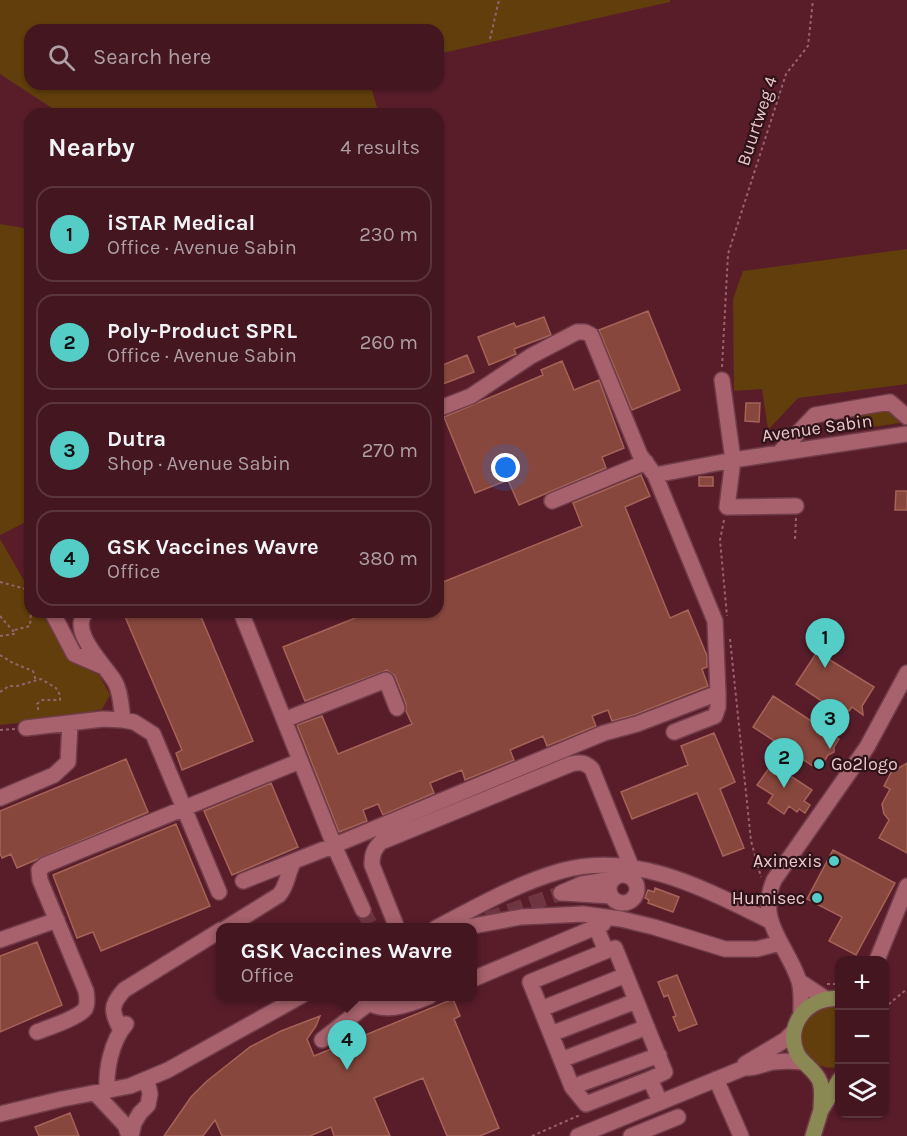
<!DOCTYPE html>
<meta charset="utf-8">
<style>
body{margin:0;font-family:Karla,sans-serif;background:#4d232d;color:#f1f3f6}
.controls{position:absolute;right:18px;bottom:18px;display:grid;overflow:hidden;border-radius:12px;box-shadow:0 2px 4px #0004}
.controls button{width:54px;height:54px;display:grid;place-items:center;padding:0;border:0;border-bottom:2px solid #5b353e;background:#431620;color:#f1f3f6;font:30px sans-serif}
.you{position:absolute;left:506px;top:468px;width:21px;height:21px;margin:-15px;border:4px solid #fff;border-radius:50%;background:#1a73e8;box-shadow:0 0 0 9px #1a73e833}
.badge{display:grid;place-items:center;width:39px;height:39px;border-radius:50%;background:#54cdc6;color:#111;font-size:20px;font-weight:700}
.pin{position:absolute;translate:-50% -50px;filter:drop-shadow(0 2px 3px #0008)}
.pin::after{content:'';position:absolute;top:32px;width:21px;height:18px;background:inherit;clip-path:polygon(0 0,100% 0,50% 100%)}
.popup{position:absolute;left:216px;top:923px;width:261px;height:78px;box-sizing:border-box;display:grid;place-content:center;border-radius:12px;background:#431620;filter:drop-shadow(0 2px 4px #0005);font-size:20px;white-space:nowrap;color:#af9fa5}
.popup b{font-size:22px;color:#f1f3f6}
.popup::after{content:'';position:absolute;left:50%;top:100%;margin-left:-12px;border:12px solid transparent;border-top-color:#431620}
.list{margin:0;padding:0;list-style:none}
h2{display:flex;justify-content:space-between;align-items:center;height:78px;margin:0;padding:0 24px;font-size:26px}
h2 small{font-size:20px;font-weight:400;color:#af9fa5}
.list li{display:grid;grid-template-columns:39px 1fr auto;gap:18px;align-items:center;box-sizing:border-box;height:96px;margin:0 12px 12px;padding:0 12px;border:2px solid #5b353e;border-radius:18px}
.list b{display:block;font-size:22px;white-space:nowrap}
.list p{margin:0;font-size:20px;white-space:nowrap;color:#af9fa5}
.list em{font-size:20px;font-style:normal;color:#af9fa5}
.icon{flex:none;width:33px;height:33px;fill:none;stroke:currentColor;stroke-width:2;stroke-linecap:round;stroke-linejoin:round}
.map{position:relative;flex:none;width:907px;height:1136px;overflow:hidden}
.search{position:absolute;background:#431620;box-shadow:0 2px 4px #0004;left:24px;top:24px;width:420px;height:66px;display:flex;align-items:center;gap:15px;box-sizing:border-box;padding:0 21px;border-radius:18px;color:#af9fa5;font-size:22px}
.panel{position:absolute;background:#431620;box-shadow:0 2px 4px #0004;left:24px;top:108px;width:420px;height:510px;border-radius:18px}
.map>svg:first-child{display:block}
</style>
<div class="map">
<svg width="907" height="1136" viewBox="0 0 907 1136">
<rect width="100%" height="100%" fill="#591d2a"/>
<path fill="#613e0c" d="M0,0h670v2l-232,52v-24h-408v54h340l9,30h-318l-61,-40z
M0,224l30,5v291l-30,15z
M907,249v135l-109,14 -30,32 -6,-41 -28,2 -1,-92 10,-28z
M885,409l5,1 15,12 -62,10 20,-20z
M0,539l30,52v21h12l29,49 28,14 11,20 -8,14 -38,9 -64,7z
M839,1006v61c-48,9 -52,-67 0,-61z"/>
<path fill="#87473d" stroke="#a66358" stroke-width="1.5" d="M648,311l32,79 -48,20 -33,-80z
M544,317l7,18 -37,14 2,5 -27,11 -11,-28 36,-14 2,4z
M467,355l7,17 -36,14v-19z
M562,361l12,29 25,-10 25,68 -22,9 4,11 -87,37 -11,-25 -33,13 -31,-76 99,-42 -2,-5z
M746,403h14l-1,19 -14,-1z
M641,475l9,21 -25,11 45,111 18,-8 19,46v11l-5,2 6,17 -74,29 -22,6 -4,-11 -16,6 4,10 -49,20 -4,-10 -33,14 4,10 -49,20 -3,-10 -32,13 4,10 -51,22 -5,-11 -15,6 4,11 -28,11 -42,-107 25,-9 16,38 74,-30 -6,-13v-7l-11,-28 -8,-6 -82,31 -22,-54 87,-35h68v-28l144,-58 -9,-23z
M699,477h14v9h-14z
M896,491h11v19h-12z
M123,612h76l54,129 -71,29 -6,-17 6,-3z
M817,652l57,35 -12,19 1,9 -11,-8 -3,4 -8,-5 -4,5 -41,-27z
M773,696l66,43 -5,8v5l-6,3 -9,15 -66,-43z
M714,733l21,49 -15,7 24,59 -21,8 -26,-63 -65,26 -11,-27 67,-27 -7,-19z
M126,759l22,53 -131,56 -6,-14 -9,4 -2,-5v-42z
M907,763v90l-28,-15 10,-18 -5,-6 -2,-10 8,-15 -6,-3 10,-19 3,2z
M772,764l40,26 -8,11 6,4 -5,8 -6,-4 -2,3 -8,-6 -5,8 -16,-11 5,-8 -16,-10z
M271,783l27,64 -66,28 -28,-64z
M176,824l34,82 -109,45 -8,-19 -16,6 -24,-63z
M833,850l62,33 -39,72 -27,-14 13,-24 -35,-18z
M655,888l24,9 -6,15 -25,-9 1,-3 -4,-2 3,-8 6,2z
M37,942l25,63 -62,27v-76z
M677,975l20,49 -18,7 -6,-14 3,-1 -8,-21 -4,2 -6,-15z
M453,999l7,17 -6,3 45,109 -19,8h-33l-24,-58 -49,20 16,38h-56l-3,-9 -21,9h-88l-7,-16 -12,16h-39l27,-39 16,-16 43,-34 31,-16 39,-15 -4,10 -9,13 7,17z
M70,1113l9,23h-40l-4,-9z"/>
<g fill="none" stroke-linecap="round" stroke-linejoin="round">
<path stroke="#6f3642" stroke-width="15" stroke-dasharray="15 8" stroke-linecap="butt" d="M363,910l9,18
M487,919l74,-26"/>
<g stroke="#713c4a" stroke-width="18">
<path id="minor" d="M722,380l11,80 -6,47 69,-1
M438,409l33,-13 60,-40 46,-24h8l6,3 49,120 15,20 60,146 3,72v14l-3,9 -41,16
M779,453l36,-38 75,-13 17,15
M655,475l78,-15 174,-26
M552,501l94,-39
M52,612l22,42 30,13
M86,612c-18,19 19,53 29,70 6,10 6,26 8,38
M241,612l95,238 27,60
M284,720l102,-40 11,28
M26,728l77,-9 20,1 11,2 19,12 66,158
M0,798l54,-23 14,-13 2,-38
M609 889a14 14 0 1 1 28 0a14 14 0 1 1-28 0Z
M243,881l92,-36 269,-112 33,-9 81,-31
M561,893l21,-9 31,-5
M564,893l47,3
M596,927l10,24 -76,31 42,105 14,17 64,-25 10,23
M226,928l53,-33c9,-10 8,-22 15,-34
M397,928l-25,-63c0,-11 2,-16 9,-23l190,-78c9,-2 14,-2 21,5l39,97 -5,9
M436,928c40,-21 82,-45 125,-57 73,-21 146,19 209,50
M462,928l59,-11 62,-3 38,5 33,8 71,22h32l23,-6
M0,940l57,-20
M606,951l9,-3 50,124 -15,7
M877,960l30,-74
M473,979l130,-55
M799,981l27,18
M362,996c17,21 47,9 68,0
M541,1009l85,-34
M801,1014c0,-11 1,-23 -2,-33 -12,-37 -43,-59 -25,-101l93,-133 40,-74
M121,1031c-9,-20 -12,-24 3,-41l97,-60
M37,1032c10,-4 41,-14 48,-23 3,-5 2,-12 1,-18l-46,-111 -1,-10 6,-5 255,-104
M551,1034l85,-33
M322,1040l52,-41
M561,1060l86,-33
M745,1064l40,-24 9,-9
M716,1079l25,57
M572,1087l87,-32
M107,1091c-1,-22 4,-49 19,-67
M96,1094l29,31 4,11
M0,1114l62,-15 68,-13 38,-16 133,-74
M131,1136l3,-13 6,-10 8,-8 2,-11 -3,-14
M578,1136l166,-68c10,1 19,-4 29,-6 11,-1 20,-1 30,0
M631,1136l47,-19"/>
</g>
<g stroke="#713c4a" stroke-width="18">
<path id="major" d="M821,1110c0,-9 2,-20 -1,-28 -4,-12 -18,-18 -23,-29 -13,-29 13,-58 43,-54
M813,1136l8,-26 19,-31"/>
</g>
<path stroke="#96636d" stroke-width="2" stroke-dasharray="3 3" stroke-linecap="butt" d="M490,39l9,-39
M722,367l6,-113 58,-180 22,-28 5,-46
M724,520l-4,20 7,76
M795,539l1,-21
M0,582l26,7 4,7
M0,616l14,16
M0,636l14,-2 1,-4 15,-4 1,-14
M730,639l21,202 10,36
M0,655l13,8 20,8 3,10
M0,692l9,-6h8l24,-7 15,9 4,7v5h-18l-5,4 2,9
M0,730l15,-1
M827,984h13
M884,1008l23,-19
M532,1136l48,-21"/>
<use href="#minor" stroke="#a7626d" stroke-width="15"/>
<use href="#major" stroke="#8a8853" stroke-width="15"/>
</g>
<g fill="#54cdc6" stroke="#2e1318" stroke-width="2">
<circle cx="819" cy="764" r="6"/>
<circle cx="834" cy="861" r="6"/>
<circle cx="817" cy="898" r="6"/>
</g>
<g text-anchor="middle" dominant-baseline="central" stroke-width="4.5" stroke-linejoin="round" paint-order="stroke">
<g font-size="18" fill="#edc6cb" stroke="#2e1318">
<text transform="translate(757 121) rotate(-72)">Buurtweg 4</text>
<text transform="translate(817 428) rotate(-8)">Avenue Sabin</text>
</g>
<g font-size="18" fill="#edc6cb" stroke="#2e1318" text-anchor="end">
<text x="831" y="764" text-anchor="start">Go2logo</text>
<text x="822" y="861">Axinexis</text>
<text x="805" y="898">Humisec</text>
</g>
</g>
</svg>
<div class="controls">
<button>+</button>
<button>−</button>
<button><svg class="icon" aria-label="layers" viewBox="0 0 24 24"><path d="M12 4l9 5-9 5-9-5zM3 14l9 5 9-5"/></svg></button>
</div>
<div class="you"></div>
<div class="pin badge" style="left:825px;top:668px">1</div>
<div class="pin badge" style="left:784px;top:788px">2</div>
<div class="pin badge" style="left:830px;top:749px">3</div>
<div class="pin badge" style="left:347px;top:1070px">4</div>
<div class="popup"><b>GSK Vaccines Wavre</b>Office</div>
<div class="search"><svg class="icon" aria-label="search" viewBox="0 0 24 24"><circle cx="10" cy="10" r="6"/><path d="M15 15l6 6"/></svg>Search here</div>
<section class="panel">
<h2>Nearby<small>4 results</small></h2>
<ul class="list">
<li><span class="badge">1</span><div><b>iSTAR Medical</b><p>Office · Avenue Sabin</p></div><em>230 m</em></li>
<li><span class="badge">2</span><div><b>Poly-Product SPRL</b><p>Office · Avenue Sabin</p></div><em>260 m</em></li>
<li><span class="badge">3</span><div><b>Dutra</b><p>Shop · Avenue Sabin</p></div><em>270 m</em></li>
<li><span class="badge">4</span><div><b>GSK Vaccines Wavre</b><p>Office</p></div><em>380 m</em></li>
</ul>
</section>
</div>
